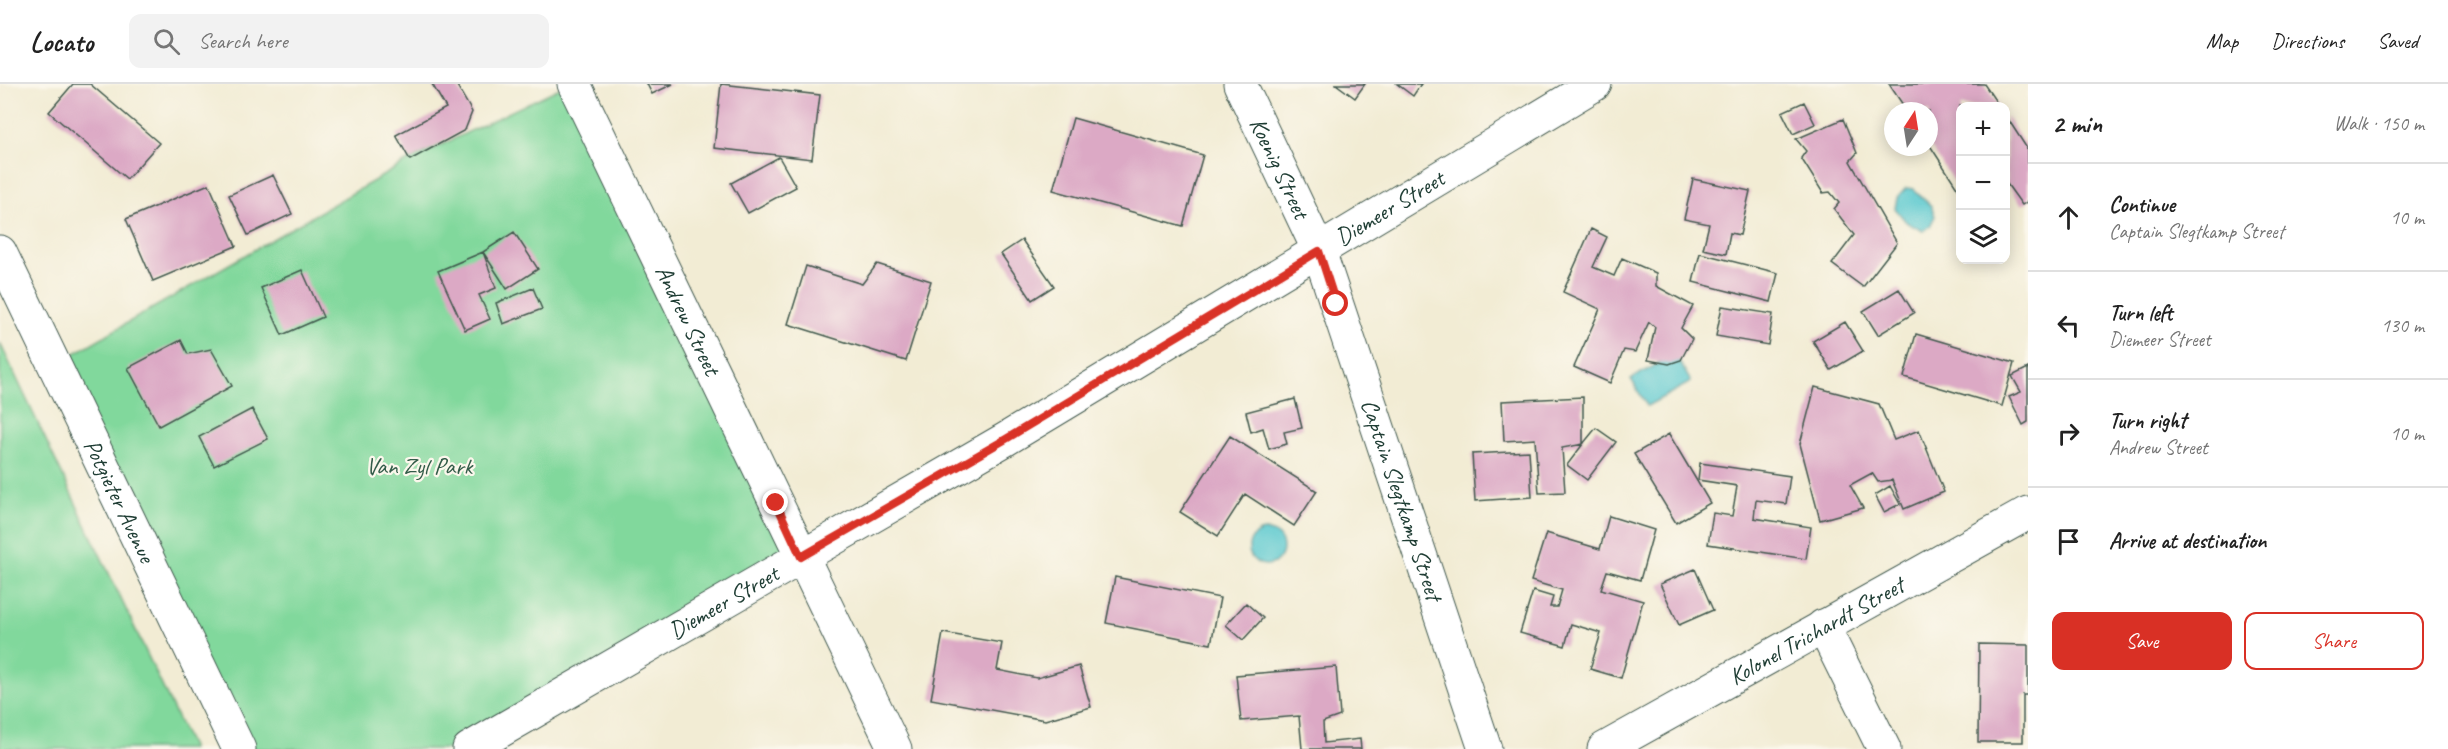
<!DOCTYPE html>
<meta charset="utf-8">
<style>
body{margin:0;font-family:Caveat,sans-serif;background:#f2f2f2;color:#222}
.controls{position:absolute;right:18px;top:18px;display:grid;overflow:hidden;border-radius:12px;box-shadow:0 3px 15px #0003}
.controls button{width:54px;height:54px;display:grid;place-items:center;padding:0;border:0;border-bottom:2px solid #e0e0e0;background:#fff;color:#222;font:30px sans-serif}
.compass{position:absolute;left:1884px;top:18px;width:54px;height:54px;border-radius:50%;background:#fff;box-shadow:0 3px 15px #0003;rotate:12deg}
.stop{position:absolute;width:18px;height:18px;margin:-14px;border:4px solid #d93025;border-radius:50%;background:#fff}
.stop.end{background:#d93025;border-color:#fff;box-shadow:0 2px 6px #0008}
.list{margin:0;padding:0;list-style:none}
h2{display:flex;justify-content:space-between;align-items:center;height:78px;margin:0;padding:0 24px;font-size:26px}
h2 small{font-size:20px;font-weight:400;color:#767676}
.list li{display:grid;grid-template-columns:39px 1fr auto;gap:18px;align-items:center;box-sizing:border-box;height:108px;padding:0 24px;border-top:2px solid #e0e0e0}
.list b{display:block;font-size:22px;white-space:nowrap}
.list p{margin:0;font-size:20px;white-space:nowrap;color:#767676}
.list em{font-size:20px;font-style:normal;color:#767676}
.actions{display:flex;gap:12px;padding:18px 24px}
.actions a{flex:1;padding:14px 0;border:2px solid #d93025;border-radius:12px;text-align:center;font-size:21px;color:#d93025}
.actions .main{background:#d93025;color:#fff}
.icon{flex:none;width:33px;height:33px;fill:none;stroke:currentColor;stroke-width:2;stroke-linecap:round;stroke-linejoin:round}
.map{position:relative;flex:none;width:2028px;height:665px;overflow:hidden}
header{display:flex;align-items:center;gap:36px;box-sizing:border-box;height:84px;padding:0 30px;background:#fff;border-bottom:2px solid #e0e0e0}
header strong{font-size:28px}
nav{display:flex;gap:33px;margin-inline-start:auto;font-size:21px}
.search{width:420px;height:54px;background:#f2f2f2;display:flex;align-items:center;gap:15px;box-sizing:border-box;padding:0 21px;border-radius:12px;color:#767676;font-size:22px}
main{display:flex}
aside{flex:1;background:#fff}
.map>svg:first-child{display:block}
</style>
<header>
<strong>Locato</strong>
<div class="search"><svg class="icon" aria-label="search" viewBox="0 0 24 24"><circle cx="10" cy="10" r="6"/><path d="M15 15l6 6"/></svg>Search here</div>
<nav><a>Map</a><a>Directions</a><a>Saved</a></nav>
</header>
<main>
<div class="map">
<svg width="2028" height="665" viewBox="0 0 2028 665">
<rect width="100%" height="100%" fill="#fbf7ec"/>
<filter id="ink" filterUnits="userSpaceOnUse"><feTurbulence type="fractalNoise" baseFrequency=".0167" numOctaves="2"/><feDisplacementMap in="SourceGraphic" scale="12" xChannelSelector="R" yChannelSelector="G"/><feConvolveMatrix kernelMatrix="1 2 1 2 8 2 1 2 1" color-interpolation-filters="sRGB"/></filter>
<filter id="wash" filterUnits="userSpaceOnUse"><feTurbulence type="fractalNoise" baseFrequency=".008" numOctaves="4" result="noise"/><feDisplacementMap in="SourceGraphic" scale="24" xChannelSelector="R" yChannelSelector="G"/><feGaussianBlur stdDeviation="1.35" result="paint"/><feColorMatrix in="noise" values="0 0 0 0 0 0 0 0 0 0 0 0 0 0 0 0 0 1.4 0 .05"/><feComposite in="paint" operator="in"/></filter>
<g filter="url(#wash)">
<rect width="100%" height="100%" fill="#f2ecd4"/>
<path fill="#81d89c" stroke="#508a68" stroke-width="1.5" d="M568,0l233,473 -332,192h-230l-185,-384 356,-205z
M0,259l192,406h-192z"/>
<path fill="#5bc9cf" stroke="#3d8382" stroke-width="1.5" d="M1906,104l8,1 17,17 4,10 -5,10 -7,5 -17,-9 -11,-14 2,-10z
M1675,270l16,28 -44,24 -16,-27z
M1249 464a17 17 0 1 1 34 0a17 17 0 1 1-34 0Z"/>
<g id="blocks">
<path fill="#dca9c5" d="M73,0h17l69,59 -32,36 -78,-67z
M432,0h24l16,28 -7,18 -55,30 -14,-25 50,-27z
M647,0h26l-21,10z
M721,0l99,11 -8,64 -98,-11z
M1336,0h29l-10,14z
M1397,0h24l-8,12z
M1889,0h95l15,22h-39v86l-31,-48v-33h-22z
M1804,18l11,22 -22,10 -11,-22z
M2006,32l22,34v51l-6,4 -15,-21 -1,1z
M1073,34l130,37 -20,71 -130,-36z
M1843,35l14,34 -7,8 47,82 -34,44 -31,-23 22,-29 -20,-26 5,-6 -9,-11 -7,1 -22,-35 5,-7 -10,-12z
M779,73l17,30 -48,26 -17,-30z
M273,91l19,39 -44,21 -19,-40z
M1693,95l57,12 -10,44 -10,-2 -4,21 -23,-5 6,-25 -25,-5z
M209,100l27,62 -83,35 -27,-62z
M1591,145l16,8 -14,30 21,9 8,-18 34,15v13l37,20 -12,22 11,11 -11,21 -12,4 -21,-4 7,-33 -6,-5 -14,30 -11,-2 -14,33 -36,-16 26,-58 -37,-17z
M514,148l24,37 -31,20 -24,-37 13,36 -17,7 11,24 -25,11 -27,-59 45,-19z
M1022,156l32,46 -22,14 -31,-46z
M1700,169l78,20 -7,29 -78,-20z
M877,180l54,17 -25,80 -118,-37 18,-58 56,18z
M302,186l21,47 -41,18 -21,-47z
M533,204l9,21 -39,15 -7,-21z
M1899,205l15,24 -36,22 -15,-24z
M1722,222l51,8 -5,31 -52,-9z
M1845,238l18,29 -32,19 -18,-29z
M1916,250l98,29 -12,43 -98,-29z
M181,256l7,14 23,-5 21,37 -73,40 -31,-58z
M2028,284v54l-5,3 -14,-28 12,-5 -9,-16z
M1815,303l64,17 15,36 25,-10 25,62 -40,17 -12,-29 -14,2 -6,-9 -22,12 13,23 -43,12 -20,-76z
M1583,313v47l13,-16 20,14 -29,38 -20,-15 16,-21 -21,4 3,44 -26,1 -4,-54 -31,2 -2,-40z
M1295,315l7,29 -18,4 3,12 -18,5 -6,-21 -12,4 -5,-20z
M252,325l16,30 -54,27 -15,-29z
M1669,350l41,69 -34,20 -42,-69z
M1230,352l87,55 -23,35 -49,-32 -27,42 -38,-24z
M1529,367l3,46 -57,4 -3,-47z
M1700,379l90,13 -4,28 -30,-4 -2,18 57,9 -5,32 -98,-15 5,-31 19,3 5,-30 -39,-6z
M1890,402l10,18 -16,8 -9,-17z
M1609,432l45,14 -14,50 -33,-9 -6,18 42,12 -22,77 -31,-9 11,-36 -30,-9 -6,22 -45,-13 13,-42 20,6 -3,10h7l5,-17 -31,-9 15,-48 54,16z
M1695,485l18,41 -34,15 -19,-41z
M1115,493l105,21 -9,46 -105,-21z
M1246,519l17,15 -20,22 -17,-15z
M943,549l59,10 -5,27 40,8 42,-12 12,41 -46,13 -114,-21z
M1979,560l49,1v50h-5v47h-45z
M1336,583l4,49 -17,6 1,21 36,-4 1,10h-59l-3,-33 -58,5 -5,-46z"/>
</g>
</g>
<g filter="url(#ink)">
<use href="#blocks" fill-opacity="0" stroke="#3f574c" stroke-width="1.5"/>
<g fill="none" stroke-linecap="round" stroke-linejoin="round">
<g stroke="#3f574c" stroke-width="35">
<g id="minor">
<path id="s1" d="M574,0l321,665"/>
<path id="s2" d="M1240,0l79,167 166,498"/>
<path id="s3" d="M0,168l239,497"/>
<path d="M1823,542l61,123"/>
<path id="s4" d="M469,665l537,-310 589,-355"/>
<path id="s5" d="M1604,665l424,-236"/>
</g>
</g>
<use href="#minor" stroke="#fff" stroke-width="33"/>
</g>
</g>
<g fill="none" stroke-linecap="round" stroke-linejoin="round" filter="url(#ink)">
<path stroke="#d93025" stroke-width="8" d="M776,419l25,54 205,-118 313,-188 17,53"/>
</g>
<g text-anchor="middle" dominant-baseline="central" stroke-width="4.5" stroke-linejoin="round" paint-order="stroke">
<g font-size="24" fill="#1f3d34" stroke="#fbf7ec">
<text stroke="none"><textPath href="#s2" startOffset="93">Koenig Street</textPath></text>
<text stroke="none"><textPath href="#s4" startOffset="1068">Diemeer Street</textPath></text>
<text stroke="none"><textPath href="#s1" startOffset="262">Andrew Street</textPath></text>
<text stroke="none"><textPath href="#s3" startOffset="276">Potgieter Avenue</textPath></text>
<text stroke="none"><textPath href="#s2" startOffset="447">Captain Slegtkamp Street</textPath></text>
<text stroke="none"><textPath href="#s4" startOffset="294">Diemeer Street</textPath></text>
<text stroke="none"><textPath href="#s5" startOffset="243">Kolonel Trichardt Street</textPath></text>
</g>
<g font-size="24" fill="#335c49" stroke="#fbf7ec">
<text x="419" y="382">Van Zyl Park</text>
</g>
</g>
</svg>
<div class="controls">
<button>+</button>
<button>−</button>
<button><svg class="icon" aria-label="layers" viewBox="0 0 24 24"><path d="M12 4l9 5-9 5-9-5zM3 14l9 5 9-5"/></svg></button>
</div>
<svg class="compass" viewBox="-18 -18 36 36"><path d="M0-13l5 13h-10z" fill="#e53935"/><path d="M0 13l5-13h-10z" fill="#767676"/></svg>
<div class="stop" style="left:1336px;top:220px"></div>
<div class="stop end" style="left:776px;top:419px"></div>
</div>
<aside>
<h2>2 min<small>Walk · 150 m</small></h2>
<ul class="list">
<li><svg class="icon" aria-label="ahead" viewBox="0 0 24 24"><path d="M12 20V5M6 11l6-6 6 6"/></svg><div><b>Continue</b><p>Captain Slegtkamp Street</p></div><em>10 m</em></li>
<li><svg class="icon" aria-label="left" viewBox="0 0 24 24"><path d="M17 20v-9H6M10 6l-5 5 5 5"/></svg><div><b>Turn left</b><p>Diemeer Street</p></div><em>130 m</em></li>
<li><svg class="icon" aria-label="right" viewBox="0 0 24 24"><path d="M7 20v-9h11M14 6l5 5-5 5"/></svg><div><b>Turn right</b><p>Andrew Street</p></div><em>10 m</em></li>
<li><svg class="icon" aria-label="arrive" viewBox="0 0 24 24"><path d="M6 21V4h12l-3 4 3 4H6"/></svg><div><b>Arrive at destination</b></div></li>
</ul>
<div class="actions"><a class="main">Save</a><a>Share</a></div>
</aside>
</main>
